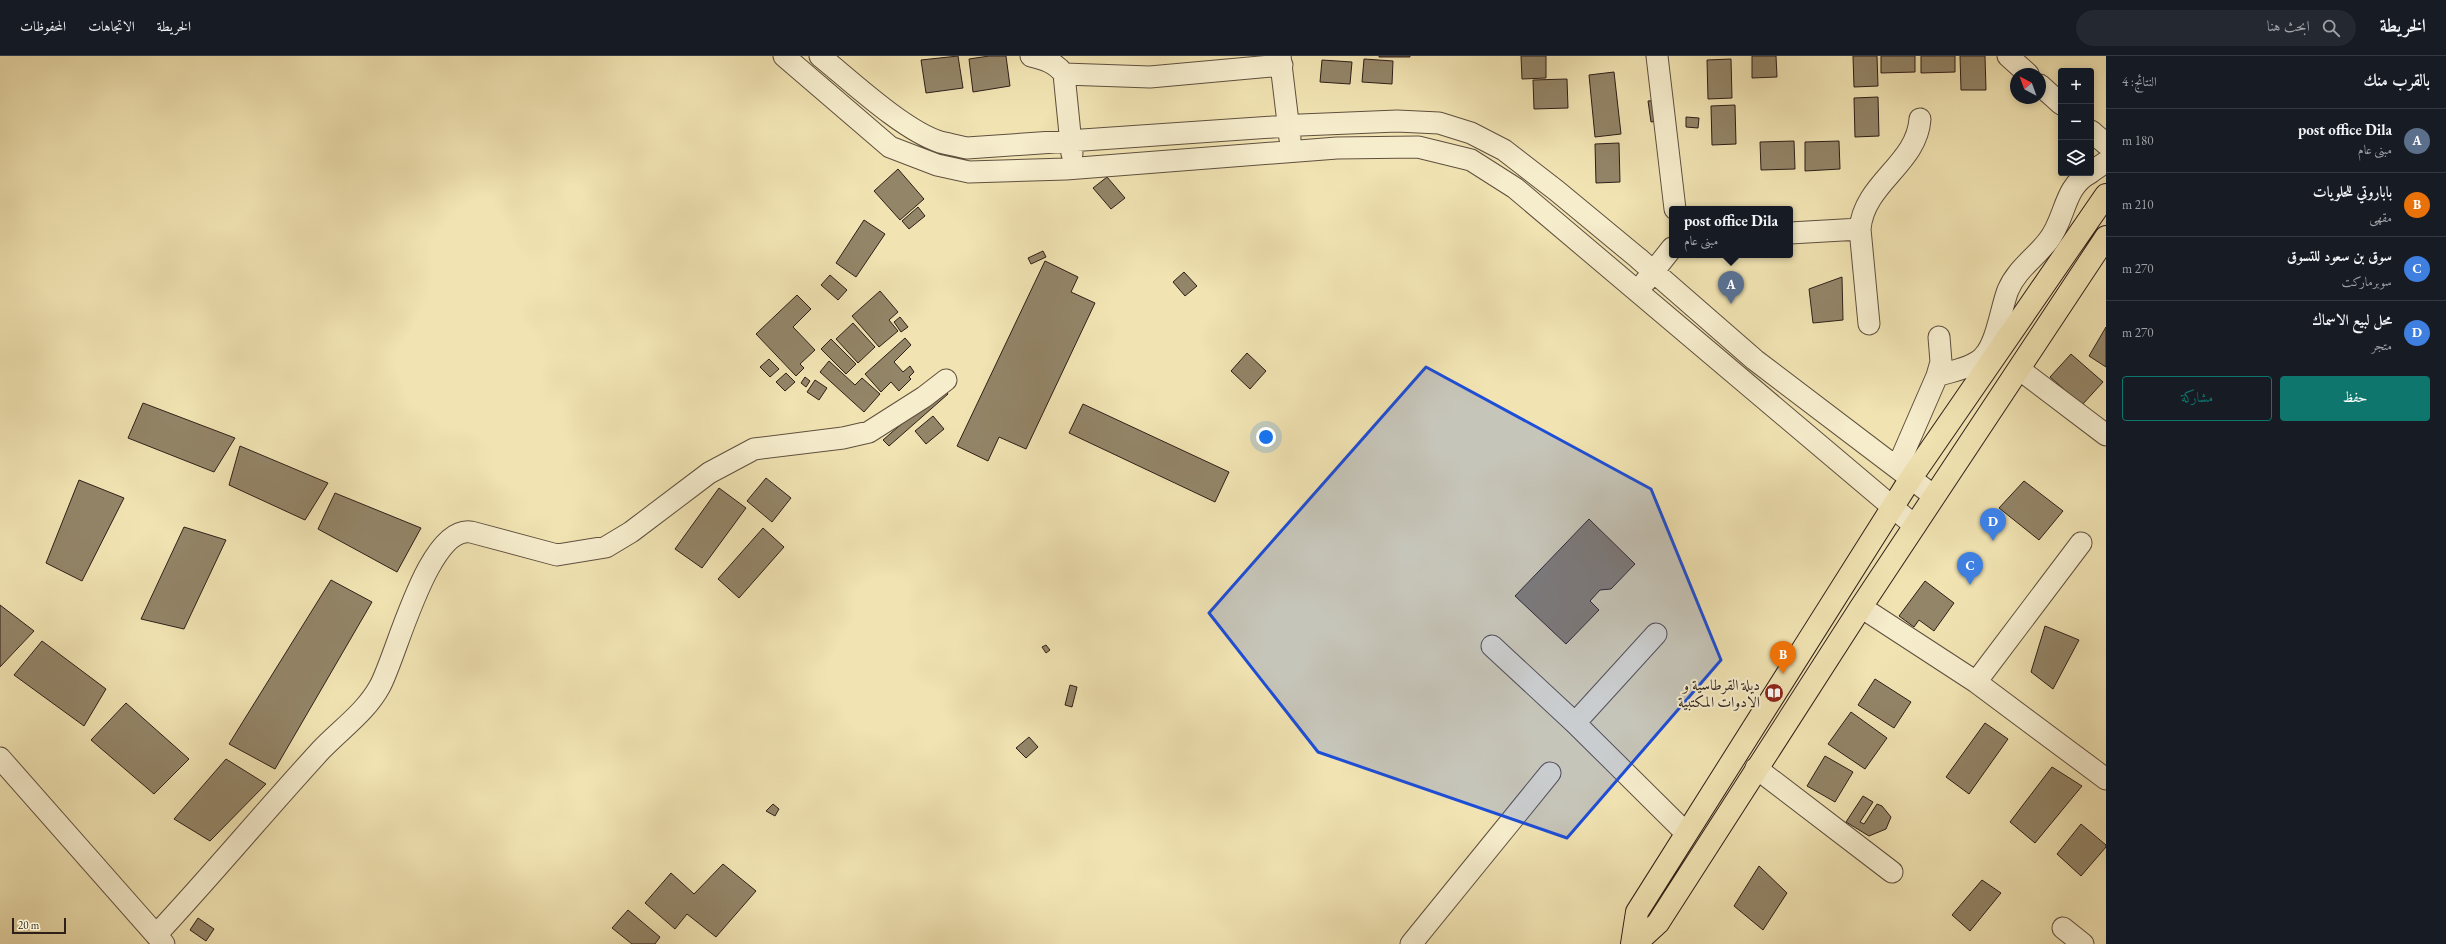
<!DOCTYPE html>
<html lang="ar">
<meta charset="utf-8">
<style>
body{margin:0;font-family:"EB Garamond",Amiri,serif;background:#242831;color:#f1f3f6;direction:rtl}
.controls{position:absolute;right:12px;top:12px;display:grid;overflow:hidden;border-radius:4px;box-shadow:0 2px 10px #0003}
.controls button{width:36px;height:36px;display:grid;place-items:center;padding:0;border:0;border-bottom:1px solid #363941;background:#171b24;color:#f1f3f6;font:20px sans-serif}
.compass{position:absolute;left:2010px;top:12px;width:36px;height:36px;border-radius:50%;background:#171b24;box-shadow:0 2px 10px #0003;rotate:319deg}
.scale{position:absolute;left:12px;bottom:10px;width:54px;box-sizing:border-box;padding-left:4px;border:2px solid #2e1f18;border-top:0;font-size:11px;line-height:14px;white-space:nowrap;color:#2e1f18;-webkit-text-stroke:3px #f6edcd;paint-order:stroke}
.you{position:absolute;left:1266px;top:381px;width:14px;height:14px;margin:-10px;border:3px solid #fff;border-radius:50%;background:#1a73e8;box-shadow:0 0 0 6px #1a73e833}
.badge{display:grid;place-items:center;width:26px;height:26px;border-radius:50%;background:#0f766e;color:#fff;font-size:13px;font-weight:700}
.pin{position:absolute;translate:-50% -33px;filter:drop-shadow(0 1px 2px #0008)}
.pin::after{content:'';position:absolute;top:21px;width:14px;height:12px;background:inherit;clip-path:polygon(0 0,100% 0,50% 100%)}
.popup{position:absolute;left:1669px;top:150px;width:124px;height:52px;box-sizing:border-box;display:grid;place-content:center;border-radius:4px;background:#171b24;filter:drop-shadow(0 1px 3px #0005);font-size:13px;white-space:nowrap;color:#9ea1a6}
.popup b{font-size:15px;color:#f1f3f6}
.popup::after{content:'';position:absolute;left:50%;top:100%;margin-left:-8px;border:8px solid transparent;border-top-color:#171b24}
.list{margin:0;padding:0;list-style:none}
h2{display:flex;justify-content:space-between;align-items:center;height:52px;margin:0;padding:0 16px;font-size:17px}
h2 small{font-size:13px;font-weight:400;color:#9ea1a6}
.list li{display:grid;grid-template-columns:26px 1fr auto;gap:12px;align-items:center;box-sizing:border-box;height:64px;padding:0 16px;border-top:1px solid #363941}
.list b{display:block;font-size:15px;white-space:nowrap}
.list p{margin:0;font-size:13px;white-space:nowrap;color:#9ea1a6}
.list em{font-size:13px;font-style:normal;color:#9ea1a6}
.actions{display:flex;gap:8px;padding:12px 16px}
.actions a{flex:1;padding:9px 0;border:1px solid #0f766e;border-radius:4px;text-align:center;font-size:14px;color:#0f766e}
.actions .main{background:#0f766e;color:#fff}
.icon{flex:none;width:22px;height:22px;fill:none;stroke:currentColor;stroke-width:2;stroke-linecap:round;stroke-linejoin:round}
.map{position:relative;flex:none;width:2106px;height:888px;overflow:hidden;direction:ltr}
header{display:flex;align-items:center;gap:24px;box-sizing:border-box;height:56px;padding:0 20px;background:#171b24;border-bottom:1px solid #363941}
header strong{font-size:19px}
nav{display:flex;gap:22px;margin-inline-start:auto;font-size:14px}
.search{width:280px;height:36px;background:#242831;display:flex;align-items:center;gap:10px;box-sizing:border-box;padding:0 14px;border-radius:22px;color:#9ea1a6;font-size:15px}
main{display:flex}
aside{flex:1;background:#171b24}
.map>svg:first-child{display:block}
</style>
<header>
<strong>الخريطة</strong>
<div class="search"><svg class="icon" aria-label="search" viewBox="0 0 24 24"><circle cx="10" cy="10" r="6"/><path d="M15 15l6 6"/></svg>ابحث هنا</div>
<nav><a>الخريطة</a><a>الاتجاهات</a><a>المحفوظات</a></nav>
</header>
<main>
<aside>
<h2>بالقرب منك<small>النتائج: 4</small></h2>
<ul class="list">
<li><span class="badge" style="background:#5c6f8a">A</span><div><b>post office Dila</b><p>مبنى عام</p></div><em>180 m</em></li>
<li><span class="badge" style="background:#e8710a">B</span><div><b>باباروتي للحلويات</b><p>مقهى</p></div><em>210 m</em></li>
<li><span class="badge" style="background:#3f7fe0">C</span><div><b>سوق بن سعود للتسوق</b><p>سوبرماركت</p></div><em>270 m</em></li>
<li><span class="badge" style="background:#3f7fe0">D</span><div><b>محل لبيع الاسماك</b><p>متجر</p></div><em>270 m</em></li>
</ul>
<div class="actions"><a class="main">حفظ</a><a>مشاركة</a></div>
</aside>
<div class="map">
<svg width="2106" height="888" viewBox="0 0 2106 888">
<rect width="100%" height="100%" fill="#f1e3b2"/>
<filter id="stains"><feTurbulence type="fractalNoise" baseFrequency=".005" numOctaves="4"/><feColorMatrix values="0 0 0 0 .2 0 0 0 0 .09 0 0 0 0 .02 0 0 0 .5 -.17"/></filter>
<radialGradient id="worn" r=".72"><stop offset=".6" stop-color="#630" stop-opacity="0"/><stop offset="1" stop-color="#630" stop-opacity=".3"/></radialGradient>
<path fill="#938568" stroke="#2e1f18" d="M958,0l5,32 -37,5 -5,-33z
M989,0h17l4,30 -37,6 -4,-33z
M1379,0h31v1h-31z
M1521,0h25v22l-24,1z
M1752,0h24l1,21 -25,1z
M1853,0h24l1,30 -24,1z
M1881,0h34v16l-34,1z
M1921,0h34v16l-34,1z
M1960,0h25l1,34h-25z
M1364,3l29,2 -1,23 -30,-2z
M1731,3l1,39 -24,1 -1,-39z
M1322,4l30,2 -2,22 -30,-2z
M1614,16l7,62 -26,3 -6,-62z
M1567,23l1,29 -34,1 -1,-29z
M1878,41l1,39 -24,1 -1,-39z
M1660,44l3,20 -12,2 -3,-21z
M1735,49l1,39 -24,1 -1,-39z
M1686,61l13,1 -1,10 -12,-1z
M1794,85l1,28 -34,1 -1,-28z
M1839,85l1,28 -35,2v-29z
M1619,87l1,39 -24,1 -1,-39z
M898,113l26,30 -24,21 -26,-29z
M1107,121l18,21 -14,11 -18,-21z
M918,151l7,9 -16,13 -7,-8z
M864,164l21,14 -29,43 -20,-14z
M1043,195l3,6 -15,7 -3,-6z
M1045,205l33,16 -7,15 24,11 -69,146 -27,-12 -11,24 -31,-15z
M1184,216l13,14 -12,10 -12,-14z
M830,219l17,15 -9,10 -17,-15z
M1842,221l1,43 -30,3 -4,-34z
M880,235l18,21 -9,8 9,11 -19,16 -27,-31z
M797,239l14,14 -18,18 22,23 -15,14 4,4 -8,8 -40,-42z
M900,261l8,10 -7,5 -7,-10z
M853,267l22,24 -17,16 -22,-24z
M2106,271v40l-17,-11z
M905,282l6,7 -17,17 9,10 7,-6 4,6 -5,5 2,2 -12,12 -8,-9 -10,10 -16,-18z
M831,283l25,25 -10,10 -25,-25z
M1247,297l19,18 -16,18 -19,-18z
M2071,298l32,28 -21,23 -32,-28z
M769,303l10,10 -9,8 -10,-10z
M829,305l26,24 7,-7 18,16 -16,18 -44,-40z
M786,317l9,9 -10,9 -9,-9z
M805,321l5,4 -4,6 -5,-4z
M815,324l12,8 -8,12 -12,-8z
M943,332l5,6 -59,52 -6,-6z
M143,347l92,35 -21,34 -86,-34z
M1083,348l146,68 -14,30 -146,-69z
M933,360l11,13 -18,15 -11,-13z
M240,390l88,37 -23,37 -76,-35z
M766,422l25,20 -19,24 -25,-21z
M79,424l45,18 -42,83 -36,-18z
M2024,425l39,30 -24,29 -40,-32z
M719,432l27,20 -44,60 -27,-19z
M335,437l86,35 -24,44 -79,-43z
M1589,463l46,45 -24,25 -11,1 -10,11 9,9 -33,34 -51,-48z
M184,471l42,13 -42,89 -43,-10z
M763,472l21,19 -45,51 -21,-19z
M331,524l41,22 -97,167 -46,-25z
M1925,525l29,22 -20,28 -15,-11 -5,7 -15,-11z
M0,549l34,26 -34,36z
M2045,570l34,14 -26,49 -22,-17z
M42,585l64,48 -22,37 -70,-51z
M1046,589l4,5 -4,3 -4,-6z
M1875,623l36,23 -17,26 -36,-23z
M1070,629l7,2 -5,20 -7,-2z
M126,647l63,56 -35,35 -63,-54z
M1851,656l36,26 -22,31 -37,-25z
M1985,667l23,16 -39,55 -23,-17z
M1029,681l9,10 -12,11 -10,-10z
M1825,700l28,16 -18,30 -28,-16z
M226,703l40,25 -56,57 -36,-22z
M2052,711l30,19 -47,57 -25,-21z
M1863,740l10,6 -13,20 4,2 13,-20 5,2 9,11 -5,12 -17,7 -23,-14z
M773,748l6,5 -4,7 -9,-5z
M2081,768l25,21v2l-25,29 -24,-22z
M723,808l33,27 -40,46 -29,-23 -12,15 -30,-26 26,-30 23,21z
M1759,810l28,27 -24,37 -29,-24z
M1982,824l19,13 -31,38 -18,-16z
M628,854l32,27 -5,7h-23l-20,-16z
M198,862l16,11 -8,12 -16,-11z"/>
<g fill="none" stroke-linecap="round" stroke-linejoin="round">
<g stroke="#5f503e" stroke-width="23">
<path id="minor" d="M784,0l106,91 47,18 32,7 97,-3 271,-21 81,-1 53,13 44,28 400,338
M820,0c31,25 83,74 120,86 8,2 18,4 27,6l334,-23 96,-4 42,2 32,10 33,17 53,41 81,67 117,102 179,136
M1031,0c13,3 25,7 33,18l8,80
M1280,0l10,83
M1657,0l18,153
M2008,0l20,18
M1064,18l86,3 132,-12
M2040,29l21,19
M2091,75l15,13
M2091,116l15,-10
M1860,173c4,-46 57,-65 60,-110
M1790,177l70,-4 9,95
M1645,226l27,-34
M2019,313l87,66
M1937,320c14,-5 37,-8 47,-20 13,-14 17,-48 24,-66 9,-21 26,-31 40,-49 18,-22 15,-54 42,-68
M1897,412l40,-92 4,-14 -2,-25
M1861,551l115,75 130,97
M1492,590l83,77 111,110
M1976,626l105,-139
M1575,667l81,-89
M0,702l164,186
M1756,712l136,104
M2063,872l20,16
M156,879c56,-60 109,-124 165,-185 20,-21 45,-38 59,-64 17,-31 48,-161 91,-154l86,23 49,-8 25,-15 78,-59 45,-24 89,-11 26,-6 55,-35 22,-17
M1411,888l139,-171"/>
</g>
<g stroke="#2e1f18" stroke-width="24">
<path id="major" d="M1632,888l5,-32 274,-434 195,-283
M1635,888l23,-21 203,-316 245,-370"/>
</g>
<use href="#minor" stroke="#f6edcd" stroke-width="21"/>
<use href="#major" stroke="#f1e3b2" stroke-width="22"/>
</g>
<path fill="#1d4ed8" fill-opacity="0.2" stroke="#1d4ed8" stroke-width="3" stroke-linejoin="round" d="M1426,311l225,122 70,171 -154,178 -249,-86 -109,-139z"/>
<defs>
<g id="library-disc" transform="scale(1)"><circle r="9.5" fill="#8f2418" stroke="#f6edcd"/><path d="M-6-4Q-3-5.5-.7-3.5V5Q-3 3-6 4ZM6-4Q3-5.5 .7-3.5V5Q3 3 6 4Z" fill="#fff"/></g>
</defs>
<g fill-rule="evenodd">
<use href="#library-disc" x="1774" y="637"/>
</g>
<g text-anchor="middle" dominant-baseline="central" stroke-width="4" stroke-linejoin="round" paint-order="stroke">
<g font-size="15" fill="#2e1f18" stroke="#f6edcd" text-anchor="end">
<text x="1760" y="628">ديلة القرطاسية و<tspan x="1760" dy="17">الادوات المكتبية</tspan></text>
</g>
</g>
<rect width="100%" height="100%" filter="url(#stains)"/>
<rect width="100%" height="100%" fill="url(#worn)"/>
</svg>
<div class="controls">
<button>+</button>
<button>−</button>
<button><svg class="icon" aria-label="layers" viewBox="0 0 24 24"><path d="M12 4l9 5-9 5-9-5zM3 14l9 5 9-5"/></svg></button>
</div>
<svg class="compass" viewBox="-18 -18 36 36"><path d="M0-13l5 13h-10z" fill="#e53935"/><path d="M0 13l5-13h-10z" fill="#9ea1a6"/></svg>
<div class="scale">20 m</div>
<div class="you"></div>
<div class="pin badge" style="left:1731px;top:248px;background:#5c6f8a">A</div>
<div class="popup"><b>post office Dila</b>مبنى عام</div>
<div class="pin badge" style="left:1783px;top:618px;background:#e8710a">B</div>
<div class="pin badge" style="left:1970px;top:529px;background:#3f7fe0">C</div>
<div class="pin badge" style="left:1993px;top:485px;background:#3f7fe0">D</div>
</div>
</main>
